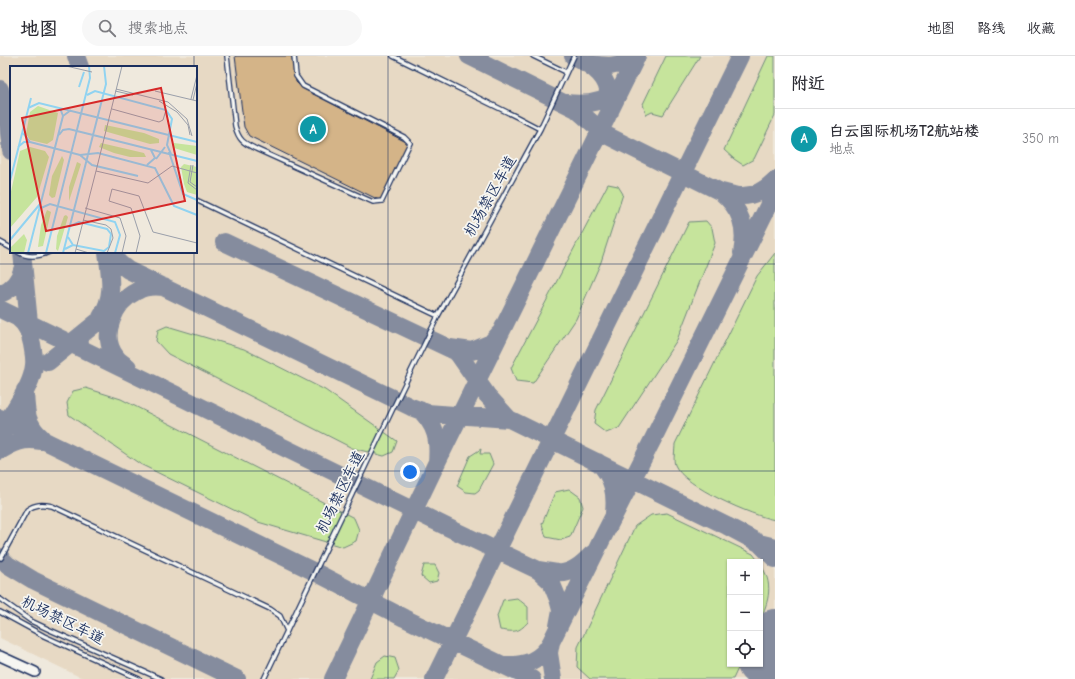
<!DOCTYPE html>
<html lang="zh">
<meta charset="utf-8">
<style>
body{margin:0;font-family:"Comic Neue","LXGW WenKai TC",sans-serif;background:#f7f7f7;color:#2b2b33}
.controls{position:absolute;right:12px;bottom:12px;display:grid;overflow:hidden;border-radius:0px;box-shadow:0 1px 3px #0004}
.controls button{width:36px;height:36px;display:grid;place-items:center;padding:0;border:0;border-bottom:1px solid #e1e1e2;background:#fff;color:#2b2b33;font:20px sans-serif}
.you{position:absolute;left:410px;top:416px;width:14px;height:14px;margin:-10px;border:3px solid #fff;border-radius:50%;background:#1a73e8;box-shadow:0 0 0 6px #1a73e833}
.badge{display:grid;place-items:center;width:26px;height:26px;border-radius:50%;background:#ea580c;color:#fff;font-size:13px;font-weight:700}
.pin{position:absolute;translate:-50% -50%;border:2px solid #fff;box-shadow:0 1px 4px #0006}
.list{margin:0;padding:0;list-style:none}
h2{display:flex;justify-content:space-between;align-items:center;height:52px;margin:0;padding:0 16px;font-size:17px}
h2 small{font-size:13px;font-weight:400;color:#7c7c81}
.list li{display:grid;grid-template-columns:26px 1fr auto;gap:12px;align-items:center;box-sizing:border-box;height:60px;padding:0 16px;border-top:1px solid #e1e1e2}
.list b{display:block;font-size:15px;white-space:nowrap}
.list p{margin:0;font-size:13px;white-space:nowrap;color:#7c7c81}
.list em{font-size:13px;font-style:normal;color:#7c7c81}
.icon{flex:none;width:22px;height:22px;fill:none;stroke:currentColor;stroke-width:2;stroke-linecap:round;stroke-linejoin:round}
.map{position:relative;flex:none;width:775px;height:623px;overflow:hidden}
header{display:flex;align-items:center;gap:24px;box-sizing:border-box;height:56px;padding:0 20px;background:#fff;border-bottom:1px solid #e1e1e2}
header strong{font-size:19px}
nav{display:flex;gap:22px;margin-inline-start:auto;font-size:14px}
.search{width:280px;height:36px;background:#f7f7f7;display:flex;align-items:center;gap:10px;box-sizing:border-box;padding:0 14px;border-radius:22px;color:#7c7c81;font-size:15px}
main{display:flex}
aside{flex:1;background:#fff}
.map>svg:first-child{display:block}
</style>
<header>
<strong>地图</strong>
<div class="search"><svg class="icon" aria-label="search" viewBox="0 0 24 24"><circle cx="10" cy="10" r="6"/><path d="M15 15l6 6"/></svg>搜索地点</div>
<nav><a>地图</a><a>路线</a><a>收藏</a></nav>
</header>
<main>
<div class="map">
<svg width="775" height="623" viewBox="0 0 775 623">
<rect width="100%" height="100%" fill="#efe9dd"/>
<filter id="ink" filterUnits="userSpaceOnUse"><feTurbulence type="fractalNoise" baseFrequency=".025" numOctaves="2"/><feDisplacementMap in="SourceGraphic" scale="8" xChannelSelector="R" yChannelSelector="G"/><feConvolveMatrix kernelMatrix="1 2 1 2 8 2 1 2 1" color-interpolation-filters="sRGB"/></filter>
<g filter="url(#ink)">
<path fill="#e7d9c4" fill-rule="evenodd" d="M0,0h775v623h-691l-84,-41zM11,11h185v185h-185zM730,506h30v102h-30z"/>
<path fill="#c6e49c" stroke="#708a7d" d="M666,0h34l-37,59 -11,-3 -6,3 -3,-11z
M768,0h7v59l-21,44 -11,6 -9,-6 -10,-9z
M608,128l10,2 5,8 -22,68 -25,57 -43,64 -17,-2 -5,-13z
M706,165l6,7 3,15 -38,97 -58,88 -13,5 -12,-9 2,-14 93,-188z
M775,197v267c-22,-4 -91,-33 -100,-55 -2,-5 0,-15 0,-21l82,-168z
M167,270l77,23 81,41 72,51 -4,11 -9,4 -32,-8 -184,-94 -12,-13 2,-11z
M86,332l35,11 233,119 5,12 -3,11 -13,6 -85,-25 -118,-58 -71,-49 -2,-12 6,-12z
M481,393l-1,5h9l4,10 -14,26 -4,3 -9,-1 -9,-6 13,-30z
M569,433l11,8 3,10 -13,30 -9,3 -15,-3 -4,-13 13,-32z
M667,457l86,41 6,8h-29v102h10l-7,15h-143l-13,-12 1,-20 57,-121 16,-11z
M760,508c14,19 9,37 0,56z
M424,509h11l4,8 -2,8 -8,2 -8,-7z
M517,542l11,9v15c-10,11 -13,10 -28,8l-3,-14 6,-16z
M385,600l10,2 4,12 -5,9h-24l7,-17z"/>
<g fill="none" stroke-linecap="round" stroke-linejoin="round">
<path stroke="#858c9e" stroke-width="18" d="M76,0l4,11
M469,0l107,53 30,26 115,57c6,1 13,4 19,4 13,1 26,-7 35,-16
M573,0c14,7 32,17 35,34 1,7 1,15 2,22
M588,7c21,4 28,5 47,-7
M0,33l6,18 5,44
M566,47c18,2 37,1 51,-12
M721,136c20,17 26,35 21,61
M224,186l231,109 4,4 28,40 22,24
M22,196l8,81
M111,196l8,11 9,7 283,137 16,6 82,6 218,107 32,17
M0,238c13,-5 20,-14 23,-27
M0,253l447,218 91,43 13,12 7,17 3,11 -3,16
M101,261c14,-21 9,-41 6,-65
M450,292l22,3 19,-8 8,-9
M48,306l69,-56
M128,311c-4,-3 -9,-5 -12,-10 -17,-21 -2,-55 21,-66 8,-5 17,-5 27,-4
M25,334c1,20 0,33 17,48
M420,354c16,16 19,29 17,52
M0,362l49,25 266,129 89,46 128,61
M0,382c3,-6 5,-12 8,-17 9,-18 24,-35 26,-56 1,-7 -1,-14 -2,-21 -3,-12 -5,-19 -14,-26
M0,395c14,-9 24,-13 40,-10
M598,406c15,15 18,31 16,51
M775,491l-16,-4 16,16
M0,501l8,8 25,15 204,99
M538,514c6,1 13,2 19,3 14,2 26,-10 35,-19
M551,586l51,-103 51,-100 122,-247
M504,609c21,1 37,-4 47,-23l-2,11 4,26
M333,623l104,-217 200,-406
M434,623l306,-623"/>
<path stroke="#858c9e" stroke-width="46" d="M760,607l15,-31"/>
</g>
<path fill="#d4b488" stroke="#1b2f5e" d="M235,0h58l3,26 6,6 106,55 -27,58 -132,-65 -5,-9z"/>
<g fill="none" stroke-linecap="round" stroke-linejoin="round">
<g stroke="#1b2f5e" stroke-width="6">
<path id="service" d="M227,0l8,70c4,15 9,17 21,23l117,53 9,-1 28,-58 -6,-6 -101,-51 -7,-10 -2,-20
M393,0l124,61 23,12
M533,0l33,16
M196,144l242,116 -41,84 -133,279
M0,186l11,6
M18,196c10,6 20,5 31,0
M438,260l102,-187 34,-73
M1,502l26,-48c8,-6 15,-6 25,-4l218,103 10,7 7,15
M0,543l31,22 19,9 111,49
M0,556l44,24 95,43"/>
</g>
<g stroke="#1b2f5e" stroke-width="12">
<path id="tertiary" d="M0,600l35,16"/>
</g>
<use href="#service" stroke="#f6f6f2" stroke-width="3.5"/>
<use href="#tertiary" stroke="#f6f6f2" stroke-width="9"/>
</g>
</g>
<path fill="none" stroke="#1b2f5e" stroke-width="1" stroke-opacity="0.55" d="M194,0v11M388,0v623M581,0v623M194,196v427M0,208h775M0,415h775"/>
<g text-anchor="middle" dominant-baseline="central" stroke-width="3.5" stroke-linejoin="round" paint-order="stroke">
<g font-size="15" fill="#1b2f5e" stroke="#f6f6f2">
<text transform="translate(490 140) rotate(-61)">机场禁区车道</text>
<text transform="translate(340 436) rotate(-64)">机场禁区车道</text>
<text transform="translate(63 564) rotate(26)">机场禁区车道</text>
</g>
</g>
<g transform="translate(10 10)">
<rect width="187" height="187" fill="#efe9dd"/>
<path d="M28,40l20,7 -5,27 -6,4 -17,-4 -4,-6 4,-22zM95,59l39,8 15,6v4l-9,1 -46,-13zM91,77l43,10 2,4h-16l-16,-4 -15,-6zM164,77l23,3v9l-23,-7zM20,81l15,4 4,6 -12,40 -27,31v-32l10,-45zM52,90l2,4 -9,37 -3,1 -3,-3 3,-19zM67,96l4,2 -12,37v-14zM174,98l13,3v28l-10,-3 -3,-8 -3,-17zM37,144l4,2 -8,34 -5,1 3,-22zM56,149l2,2 -10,34 -2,-2 1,-13 7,-20zM14,168l3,6 -3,13h-14v-5z" fill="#c6e49c"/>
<path fill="none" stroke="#90d3f1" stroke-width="2" d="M69,21l5,-15M77,29l8,-4 71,19 6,9 -5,26 4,9M18,42l11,-5 158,39M50,42l3,8 8,-6M49,69l4,-5 6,-1 128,32M20,76l50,13 18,-2 57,15 19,38 23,9M8,81l6,-5h6l-8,-10M159,86l14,42 14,6M70,89l12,10 46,11M146,93l9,-12M137,99l8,-7 -4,-8M0,115l21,-83M31,142l9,-4 65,18 5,13 -5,18M60,160l9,-4 28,7 4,5 -2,13 -5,4 -31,-6M0,174l30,-36M55,183l8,-4 -5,-8M18,187l35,-137M36,187l44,-175 -1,-12M53,187l43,-169 -2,-18"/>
<path fill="none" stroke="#9a9faa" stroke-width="1" d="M56,0l26,6M112,0l-26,105 52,12 24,-17 25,7M106,23l52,13 19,17 5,17M105,25l18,4M145,25l42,10M181,33l6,-24M183,34l4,-17M149,35l18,11 11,13 2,10M102,43l47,13 4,-2 3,-10M181,99l-3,18 9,7M183,99l-3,17 7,5M75,142l35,10 6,18 -4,17M73,154l23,5 5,4 2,9 -6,15M66,183l13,4M65,187l21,-82M126,187l4,-17 -9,-28 -22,-7 3,-12 27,7 14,36 44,11"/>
<path fill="#d62828" fill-opacity="0.15" stroke="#d62828" stroke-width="2" d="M151,22l24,113 -139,30 -24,-113z"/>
<rect width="187" height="187" fill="none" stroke="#1b2f5e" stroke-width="2"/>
</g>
</svg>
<div class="controls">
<button>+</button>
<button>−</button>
<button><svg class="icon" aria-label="locate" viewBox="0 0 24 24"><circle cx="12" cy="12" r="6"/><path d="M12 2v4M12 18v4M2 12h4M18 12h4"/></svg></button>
</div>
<div class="you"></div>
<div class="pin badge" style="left:313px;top:73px;background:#0f9aa8">A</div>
</div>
<aside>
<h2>附近<small></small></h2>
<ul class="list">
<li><span class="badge" style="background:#0f9aa8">A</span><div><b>白云国际机场T2航站楼</b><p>地点</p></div><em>350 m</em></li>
</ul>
</aside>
</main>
